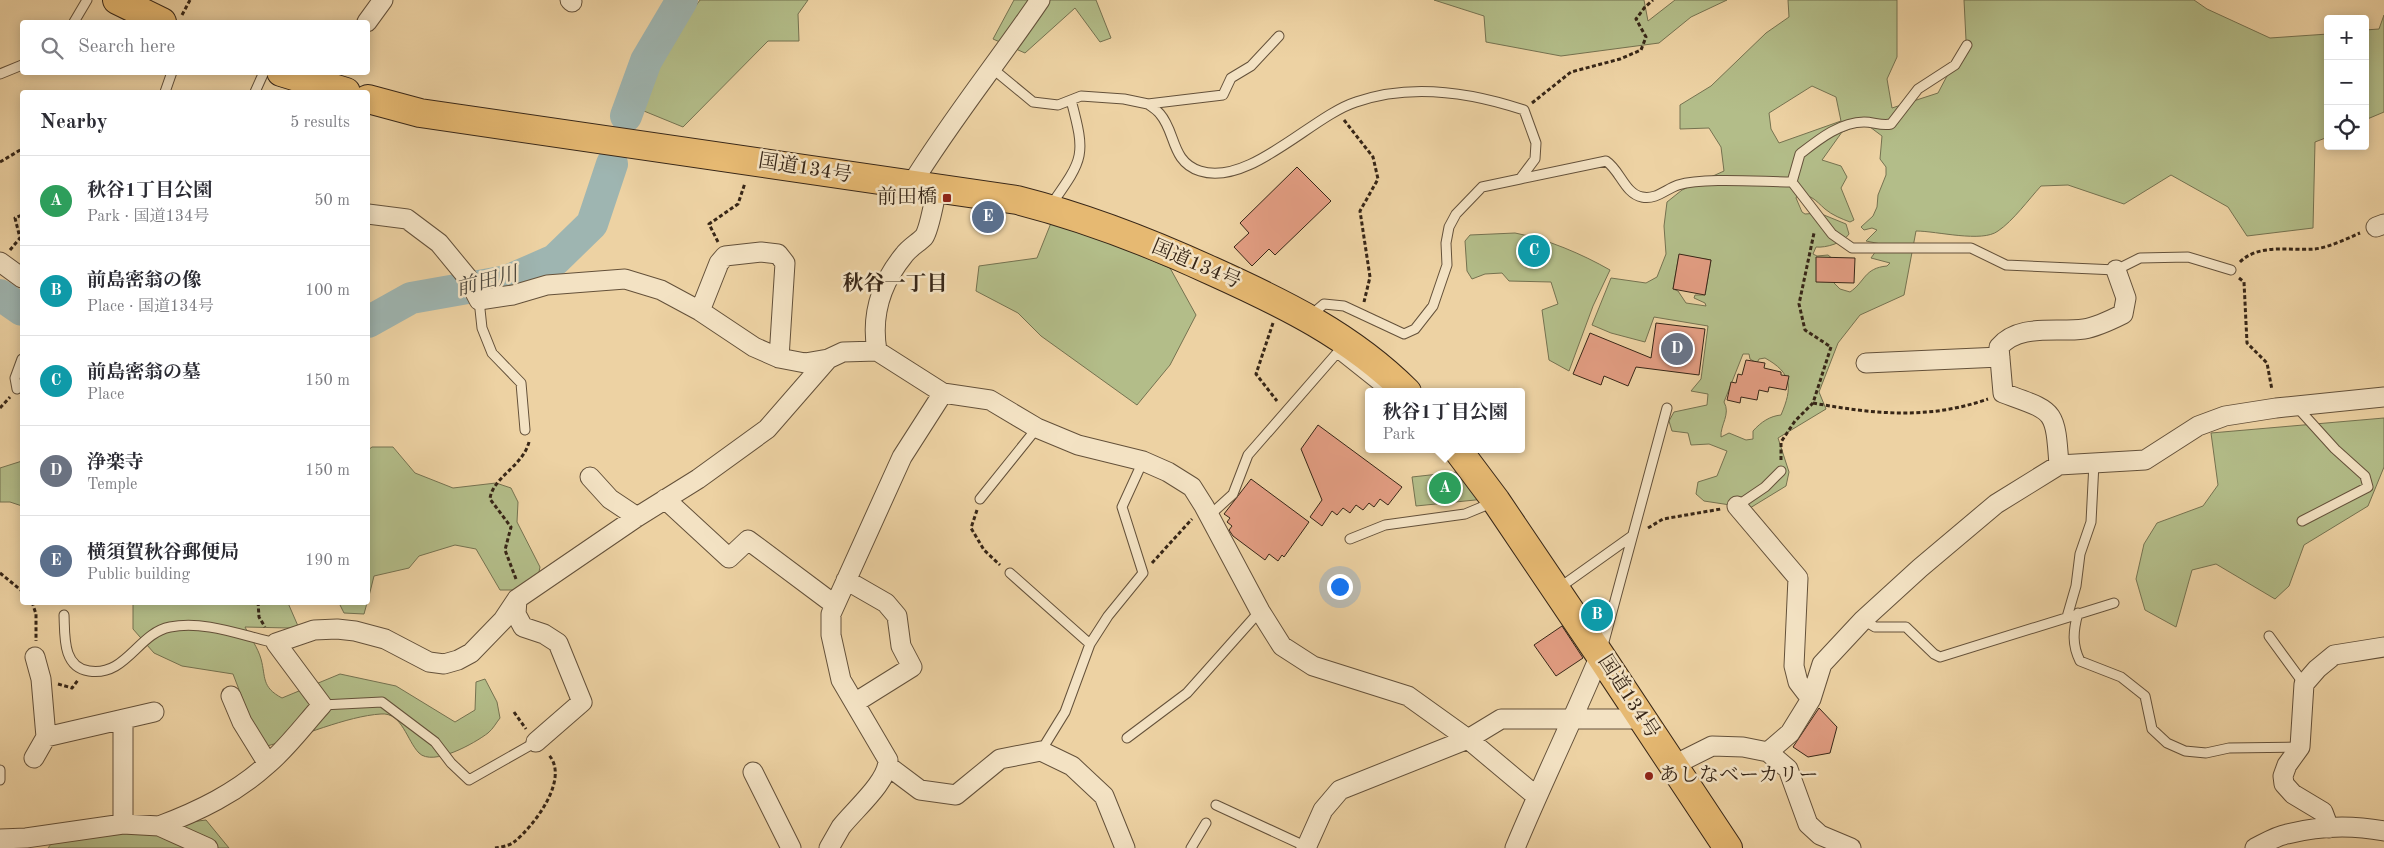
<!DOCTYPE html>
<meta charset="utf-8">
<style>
body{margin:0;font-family:"Old Standard TT","Noto Serif JP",serif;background:#f7f7f7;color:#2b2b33}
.controls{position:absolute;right:15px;top:15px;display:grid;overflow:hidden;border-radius:5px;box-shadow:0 2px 12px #0003}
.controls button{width:45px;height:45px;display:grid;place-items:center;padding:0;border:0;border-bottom:1px solid #e1e1e2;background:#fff;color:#2b2b33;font:25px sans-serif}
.you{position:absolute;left:1339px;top:586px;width:18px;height:18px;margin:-12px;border:4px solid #fff;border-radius:50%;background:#1a73e8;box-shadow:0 0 0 8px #1a73e833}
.badge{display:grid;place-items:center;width:32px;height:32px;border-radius:50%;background:#111827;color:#fff;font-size:16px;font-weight:700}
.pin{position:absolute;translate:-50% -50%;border:2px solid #fff;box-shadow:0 1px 5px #0006}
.popup{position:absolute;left:1365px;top:388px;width:160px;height:65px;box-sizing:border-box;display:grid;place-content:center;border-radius:5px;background:#fff;filter:drop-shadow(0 1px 4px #0005);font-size:16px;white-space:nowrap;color:#7c7c81}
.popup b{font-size:19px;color:#2b2b33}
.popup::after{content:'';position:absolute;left:50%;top:100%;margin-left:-10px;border:10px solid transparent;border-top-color:#fff}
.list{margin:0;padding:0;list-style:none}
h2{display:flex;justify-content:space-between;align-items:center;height:65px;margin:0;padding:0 20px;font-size:21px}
h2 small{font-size:16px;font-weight:400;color:#7c7c81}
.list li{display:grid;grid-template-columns:32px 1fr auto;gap:15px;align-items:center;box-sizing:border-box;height:90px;padding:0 20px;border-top:1px solid #e1e1e2}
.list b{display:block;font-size:19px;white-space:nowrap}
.list p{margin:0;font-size:16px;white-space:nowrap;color:#7c7c81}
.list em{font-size:16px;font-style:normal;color:#7c7c81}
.icon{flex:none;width:28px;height:28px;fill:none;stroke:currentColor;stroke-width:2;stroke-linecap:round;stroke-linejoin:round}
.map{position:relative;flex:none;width:2384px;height:848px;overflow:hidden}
.search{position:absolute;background:#fff;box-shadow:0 2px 12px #0003;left:20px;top:20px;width:350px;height:55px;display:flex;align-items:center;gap:12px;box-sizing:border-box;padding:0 18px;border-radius:5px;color:#7c7c81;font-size:19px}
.panel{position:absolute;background:#fff;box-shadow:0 2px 12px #0003;left:20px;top:90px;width:350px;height:515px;border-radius:5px}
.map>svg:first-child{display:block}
</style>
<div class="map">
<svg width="2384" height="848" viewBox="0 0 2384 848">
<rect width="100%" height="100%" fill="#edd2a3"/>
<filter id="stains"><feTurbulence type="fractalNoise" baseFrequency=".004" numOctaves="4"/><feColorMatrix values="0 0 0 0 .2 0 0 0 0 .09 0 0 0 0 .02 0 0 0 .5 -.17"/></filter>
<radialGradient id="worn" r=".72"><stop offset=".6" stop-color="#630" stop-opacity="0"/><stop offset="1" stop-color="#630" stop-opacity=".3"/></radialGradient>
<path fill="#b3bd89" stroke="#757250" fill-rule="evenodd" d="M700,0h108l-10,14 1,27h-31l-85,86 -44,-18 10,-38z
M1014,0h82l15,38 -11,4 -25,-34 -50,45 -32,-14z
M1434,0h210l4,21 27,-21h52l-36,17 -32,26 -98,13 -75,-14 -2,-26z
M1788,0h109v57l-10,22 5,29 46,-15 28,-53 -2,-40h230l13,9 63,29 58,-4v103l-13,5 -2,86 -66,8 -19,-29 -57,-32 -47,29 -56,-19 -27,1c-12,13 -28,35 -43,45 -16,12 -61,0 -82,0l-12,64 -44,20 -22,28 -19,49 7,17 -48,29 11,34 -3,14 -36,22 -46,-7 -8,-7 2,-12 19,-6 10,-25 -18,-7 -18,1 -3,-12 -16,-2 -3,-10 5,-9 33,-7 1,-11 -17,-3 10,-12 7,-53 -54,-9 -9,25 -34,-9 -19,-8 19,-47 35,5 11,-6 9,-23 -2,-28 3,-24 15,-12 42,-19 -3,-24 -12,-19 -29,1v-24l31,-19 55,-53 23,-16zM1812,86l24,11 5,24 -62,22 -8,-14 -2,-16zM1859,125l11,2 12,9 -2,23 6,8v8l-8,20 -1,12 -4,9 -12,11 3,3 8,-2 5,2 -11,11 15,3 -10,14 19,5 -3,3c-23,2 -22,16 -37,26l-10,-3 -8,-8 1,-22 -5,-4 -11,1 -4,-2 3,-7c10,1 27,-4 33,-13l-3,-10 -27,-11 -14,1 -3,-2 -6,-14 2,-4c14,1 17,6 27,15 7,6 17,10 25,13l4,-2 -13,-32 6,-11 -6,-11 -19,-6 20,-28zM1679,255l32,5 -6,35h-10l-1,3 11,5 1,3 -20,-3 -8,-12 -5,-2zM1743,354h6l1,5 7,4 2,-4 6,-1c27,15 28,29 16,57 -11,1 -20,7 -28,16v8l-7,1 -17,-7 -8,4c-1,-12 10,-23 3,-35z
M2384,15v97l-19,8v-90l14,-1z
M1053,218l117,50 26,47 -26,50 -33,40 -96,-69 -23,-23 -42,-22 3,-25 58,-8z
M1515,233c32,6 67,21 95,37l-17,36 -24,65 -20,-11 -7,-50 16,-6 -7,-22 -42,-1 -7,-8 -17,1 -13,5 -5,-8 -2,-30 5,-6z
M2384,418v49l-16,39 -64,39 -15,41 -14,13 -59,-35 -24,6 -16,57 -31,-17 -9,-31 8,-35 13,-21 46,-17 15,-21 -7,-52z
M372,447h21l22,26 38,15 43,-5 15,5 7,14 -1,20 23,45 -2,10 -21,13h-17l-24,-41 -21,-4 -36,11 -10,12 -35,8 -6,24v-150z
M22,461v45l-12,-4h-10v-34z
M1466,471l19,28 -69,7 -4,-29z
M133,603h155l10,23 -9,2 -44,-1c5,10 13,21 16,32 5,18 0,28 21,39l58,-24 56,12 59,36 20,-12 1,-28 9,-3 12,23 3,16c-4,5 -7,11 -12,15 -13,10 -55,34 -69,20 -12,-12 -17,-41 -38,-39 -34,2 -81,23 -114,32l-16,-25 -18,-47 -51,-8 -28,-13 -21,-24z
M339,603h28l-3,11 -20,-1z
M206,820l23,28h-181l6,-8z"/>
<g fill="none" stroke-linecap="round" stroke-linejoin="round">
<path stroke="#9eb5b1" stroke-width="32" d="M626,116l20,-55 36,-61
M0,295l22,15
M368,322l43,-24 96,-17 48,-21 37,-36 20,-60"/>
</g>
<path fill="#e29d82" stroke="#372617" d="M1297,167l34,34 -56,54 -6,-6 -17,17 -18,-19 15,-14 -9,-10z
M1679,254l32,6 -6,35 -32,-6z
M1816,257l39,1 -1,25 -38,-1z
M1656,323l49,6 -6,46 -63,-8 -8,19 -24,-10 -3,9 -28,-11 17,-41 61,25z
M1746,360l19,3 -1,5 17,4v3l8,1 -3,14 -17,-3 -1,5 -9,-2 -2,10 -16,-3 -1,6 -13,-3 4,-18 5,1 2,-9 4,1z
M1318,425l84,62 -14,18 -8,-6 -6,8 -5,-4 -6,7 -7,-5 -6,8 -7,-5 -6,7 -5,-4 -10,15 -12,-9 12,-17 -21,-51z
M1251,479l58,43 -25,35 -2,-2 -4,6 -9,-7 -4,6 -32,-24 -4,-6 3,-4 -5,-4 3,-4 -6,-4z
M1562,626l21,32 -27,18 -22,-31z
M1819,708l18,19 -7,26 -22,4 -15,-10z"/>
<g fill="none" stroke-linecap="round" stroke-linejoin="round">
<g stroke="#64513a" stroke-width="11">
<path id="service" d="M74,22l13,-22
M993,69l40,33 25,3 23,-9 43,3 24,5 75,-9 8,-17 20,-12 28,-30
M0,74l22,-9
M165,92l7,-20
M255,92l9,-20
M1148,104c4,3 9,6 12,10 16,18 11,48 40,57 49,16 112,-55 156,-69 54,-19 114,-10 168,8l12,33 -1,16 -15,20 -38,8 -26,27 -7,13 -3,16 1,22 -14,41 -18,23 -11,5 -60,-28 -20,-2 -13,11
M1520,179l86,-18c14,9 19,33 36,36 14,3 24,-8 36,-12 27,-8 84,-3 114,-3
M1792,182l40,52 20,14h119l35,17 110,5 24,-12 48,-1 43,13
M1792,182l8,-28c18,-14 40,-32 64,-32 10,0 17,4 27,2l27,-35 37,-24 12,-20
M1051,205c33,-47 35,-49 20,-105
M479,300l3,28 10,25 29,30 4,47
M17,389l-2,-11 7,-19
M2296,406l39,43 30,27 3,11 -66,34
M980,499l57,-71
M1737,506l28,-19 16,-16
M1210,515l23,-21 15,-39 89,-102 49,39
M1350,539l35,-14 80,-11 29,-12
M1010,573l80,71
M1559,588l73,-52
M2078,613c-5,18 -6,32 2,48l41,16 24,19 7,33 15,14 18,8 21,2 23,-5 71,-1
M64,615c1,20 -2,52 25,56 37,6 49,-38 81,-44 35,-7 73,9 106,16
M2067,617l9,-31 4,-32 11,-32 3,-59
M1863,620l12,7h31l28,27 6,3 174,-54
M2269,636l35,48
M1602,649l65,-241
M322,705l60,-3 53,40 16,21 18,17 67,-38
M1127,738l60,-45 73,-82
M1041,751l24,-39 25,-68 18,-28 35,-43 -21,-66 21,-46
M0,770v10
M1216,805l91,42
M1191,848l15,-25"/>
</g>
<g stroke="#64513a" stroke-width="21">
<path id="minor" d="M570,0l2,2
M367,22l16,-22
M911,185c39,-64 87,-123 129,-185
M368,214l39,5 32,24 28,34 12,23 34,-5 34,-10 78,-6 36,11 39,21 54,36 25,11 26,5 23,-4 15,-7 34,-1 66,42 47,7 47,28 41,17 65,16 25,11 24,15 12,19 56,105 22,35 31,20 95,30 60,43 68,57
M2376,227l8,-3
M0,262l22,16
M700,311l19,-48 6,-7 36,-4 17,2 7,9 -6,95
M877,351c-6,-35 4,-68 27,-96 5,-7 14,-12 20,-18 6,-9 10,-37 13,-48
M1866,363l134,-6
M2059,465c-4,-57 -4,-53 -56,-72l-4,-46c20,-24 57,-14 85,-18 13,-2 27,-9 39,-15l3,-16 -10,-28
M590,477l20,22 27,18
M665,499l64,59 19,-18 87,65
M1737,506l61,72 -4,88 4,16 13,17
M846,580l40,23 11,13 4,30 11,21 -56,35
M517,599l-1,15 7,13 21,7 14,9 24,59 -46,40
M231,696l11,26 26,42
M123,720v104
M46,737l108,-25
M1768,752l20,17 20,55 12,11 31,13
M34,758l12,-21 -5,-58 -6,-22
M1674,765l38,-19 31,1 25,5 22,-19 21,-34 11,-35 41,-44 57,-52 76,-64 63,-39 86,-5 53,-34 27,-10 51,-8 108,-11
M888,766l32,24 36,5 44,-36 41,-8 31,15 32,30 21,52
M753,772l38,76
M159,826c40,-15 77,-33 109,-62 20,-17 36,-39 54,-59l-46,-62 38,-13 23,-1 18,2 30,8 44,23 15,2 14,-4 13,-7 32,-33 14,-21 120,-82 61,-38 69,-50 61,-70
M2329,828l-6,-16 -30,-18 -9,-10 -1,-8 4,-11 13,-18 4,-63 13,-15 17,-14 50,-8
M0,839l26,-1 97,-14 36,2 49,22
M829,848c4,-7 8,-14 12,-21 13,-17 47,-45 47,-67l-47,-80 -10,-45v-21l71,-157 41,-64
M1306,848l17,-38 17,-20 128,-51 33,-20h140
M1515,848c27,-65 58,-128 85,-193
M2255,848c10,-5 21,-12 32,-14 31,-8 66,-9 97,-3"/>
</g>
<g stroke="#372617" stroke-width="30">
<path id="trunk" d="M117,0l45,22
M281,72l65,20
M368,99l52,14 597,87c67,17 132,42 195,71 71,32 139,65 195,121
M1457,449l39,52 104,154 128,193"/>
</g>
<path stroke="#372617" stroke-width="3" stroke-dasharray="4 2.5" stroke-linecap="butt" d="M182,15l8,-15
M1532,103l39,-31 49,-13 21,-9 5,-13 -10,-18 9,-12 8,-7
M1344,120l29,37 5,22 -18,32 10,66 -6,25
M0,162l22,-13
M718,242l-9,-18 29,-20 7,-21
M10,250l10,-12 -5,-20 7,-3
M2240,262c19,-19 51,-11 75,-13 15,-2 31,-10 45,-16
M2239,278l5,4 3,61 20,20 5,27
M1273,323l-17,51 21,27
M1813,403c61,11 115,17 175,-4
M0,408l10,-11
M1781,460v-18l14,-21 18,-18 18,-56 -26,-17 -6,-26 15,-71
M977,510l-6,18 13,22 16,15
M1648,528l15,-9 58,-10
M1152,563l40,-44
M0,573l22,18
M516,579l-11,-29 6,-23 -21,-28c2,-21 33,-33 39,-57
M32,602l4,12v27
M258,602l1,15 6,10
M58,684l14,4 6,-8
M514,712l12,17
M495,848c6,-1 14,-2 19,-6 20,-16 57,-64 34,-88"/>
<use href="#service" stroke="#f3e2c3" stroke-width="9"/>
<use href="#minor" stroke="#f3e2c3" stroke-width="19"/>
<use href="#trunk" stroke="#e6b972" stroke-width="28"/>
</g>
<g fill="#8f2418" stroke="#f3e2c3" stroke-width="2">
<rect x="942" y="193" width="10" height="10" rx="2.5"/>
<circle cx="1649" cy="776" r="5"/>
</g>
<g text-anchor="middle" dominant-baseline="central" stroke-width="5" stroke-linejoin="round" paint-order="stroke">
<g font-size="20" fill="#372617" stroke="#f3e2c3">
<text transform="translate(805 169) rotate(9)">国道134号</text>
<text transform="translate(1196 265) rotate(23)">国道134号</text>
<text transform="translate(1628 697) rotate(57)">国道134号</text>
</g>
<g font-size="20" fill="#372617" stroke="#f3e2c3" text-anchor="end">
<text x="937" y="198">前田橋</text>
<text x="1659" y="776" text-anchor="start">あしなベーカリー</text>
</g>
<g font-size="21" font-style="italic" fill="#514a3e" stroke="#f3e2c3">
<text transform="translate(487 282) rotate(-14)">前田川</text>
</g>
<g font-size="21" font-weight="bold" fill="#372617" stroke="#f3e2c3">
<text x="895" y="284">秋谷一丁目</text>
</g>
</g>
<rect width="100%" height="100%" filter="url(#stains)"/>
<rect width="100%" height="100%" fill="url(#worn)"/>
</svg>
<div class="controls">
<button>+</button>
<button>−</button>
<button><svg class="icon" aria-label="locate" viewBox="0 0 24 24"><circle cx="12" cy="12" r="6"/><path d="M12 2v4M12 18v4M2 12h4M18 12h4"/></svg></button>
</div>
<div class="you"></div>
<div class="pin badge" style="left:1445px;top:488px;background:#2e9e5b">A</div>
<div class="popup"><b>秋谷1丁目公園</b>Park</div>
<div class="pin badge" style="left:1597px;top:615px;background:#0f9aa8">B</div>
<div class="pin badge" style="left:1534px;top:251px;background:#0f9aa8">C</div>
<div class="pin badge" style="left:1677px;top:349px;background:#6b7280">D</div>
<div class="pin badge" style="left:988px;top:217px;background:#5c6f8a">E</div>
<div class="search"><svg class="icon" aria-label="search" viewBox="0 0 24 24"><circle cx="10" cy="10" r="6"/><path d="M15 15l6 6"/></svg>Search here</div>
<section class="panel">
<h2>Nearby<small>5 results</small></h2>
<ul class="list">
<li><span class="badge" style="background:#2e9e5b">A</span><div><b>秋谷1丁目公園</b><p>Park · 国道134号</p></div><em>50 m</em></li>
<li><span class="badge" style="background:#0f9aa8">B</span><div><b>前島密翁の像</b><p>Place · 国道134号</p></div><em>100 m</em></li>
<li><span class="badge" style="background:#0f9aa8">C</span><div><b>前島密翁の墓</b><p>Place</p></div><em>150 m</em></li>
<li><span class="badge" style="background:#6b7280">D</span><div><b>浄楽寺</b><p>Temple</p></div><em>150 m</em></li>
<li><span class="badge" style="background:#5c6f8a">E</span><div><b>横須賀秋谷郵便局</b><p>Public building</p></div><em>190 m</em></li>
</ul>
</section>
</div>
